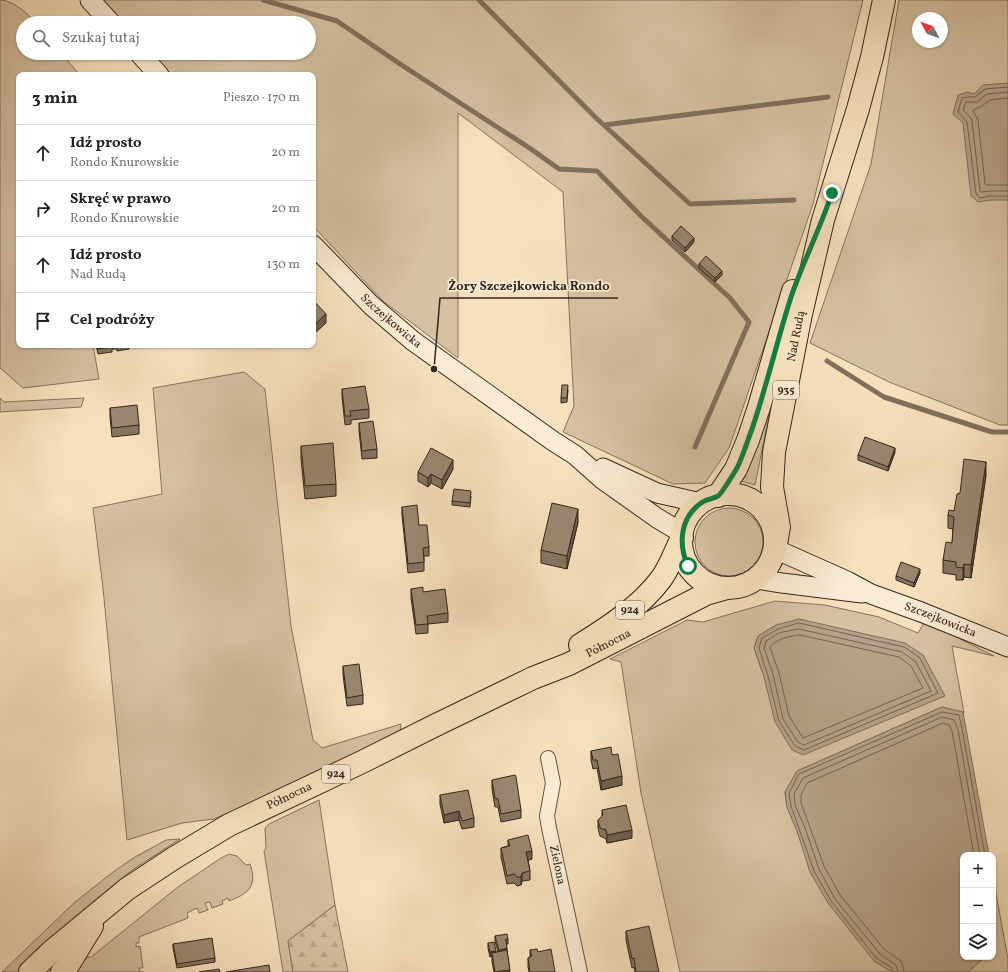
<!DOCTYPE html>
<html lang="pl">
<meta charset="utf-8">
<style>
body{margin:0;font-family:Vollkorn,serif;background:#f6f6f6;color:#202124}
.controls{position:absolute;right:12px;bottom:12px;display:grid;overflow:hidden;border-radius:8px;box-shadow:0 1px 3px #0004}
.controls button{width:36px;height:36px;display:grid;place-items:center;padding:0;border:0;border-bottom:1px solid #e0e0e0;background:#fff;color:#202124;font:20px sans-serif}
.compass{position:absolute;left:912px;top:12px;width:36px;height:36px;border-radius:50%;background:#fff;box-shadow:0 1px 3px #0004;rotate:311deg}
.stop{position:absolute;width:12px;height:12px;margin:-9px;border:3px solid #0b8043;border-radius:50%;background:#fff}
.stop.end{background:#0b8043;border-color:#fff;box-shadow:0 1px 4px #0008}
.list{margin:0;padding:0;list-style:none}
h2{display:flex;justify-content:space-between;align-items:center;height:52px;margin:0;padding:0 16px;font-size:17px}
h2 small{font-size:13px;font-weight:400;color:#757577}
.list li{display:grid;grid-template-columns:26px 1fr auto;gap:12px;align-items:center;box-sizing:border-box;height:56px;padding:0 16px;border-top:1px solid #e0e0e0}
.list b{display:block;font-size:15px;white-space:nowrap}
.list p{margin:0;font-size:13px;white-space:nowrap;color:#757577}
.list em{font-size:13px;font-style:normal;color:#757577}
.icon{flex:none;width:22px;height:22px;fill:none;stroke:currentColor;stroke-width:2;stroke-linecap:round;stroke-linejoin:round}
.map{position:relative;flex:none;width:1008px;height:972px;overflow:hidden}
.search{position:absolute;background:#fff;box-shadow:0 1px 3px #0004;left:16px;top:16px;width:300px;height:44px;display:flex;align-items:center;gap:10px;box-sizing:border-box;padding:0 14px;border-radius:22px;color:#757577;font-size:15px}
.panel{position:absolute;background:#fff;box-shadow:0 1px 3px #0004;left:16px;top:72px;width:300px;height:276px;border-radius:8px}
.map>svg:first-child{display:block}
</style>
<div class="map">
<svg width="1008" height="972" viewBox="0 0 1008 972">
<defs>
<pattern id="forest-firs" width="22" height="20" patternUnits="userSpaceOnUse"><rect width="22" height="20" fill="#d6c1a2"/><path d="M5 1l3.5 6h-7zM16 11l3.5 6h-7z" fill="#b8a68b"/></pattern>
</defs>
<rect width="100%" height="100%" fill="#f7e1bd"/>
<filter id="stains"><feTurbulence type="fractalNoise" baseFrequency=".005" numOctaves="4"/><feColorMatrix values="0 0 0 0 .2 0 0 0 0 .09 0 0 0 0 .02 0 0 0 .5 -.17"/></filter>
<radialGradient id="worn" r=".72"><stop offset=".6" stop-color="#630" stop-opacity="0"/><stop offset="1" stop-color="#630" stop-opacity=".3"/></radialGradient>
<path fill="#d6c1a2" stroke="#847460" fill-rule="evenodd" d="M0,0c13,0 28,14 36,23h-13v30h38l18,21 -60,1v270h74l6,34 -76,9 -23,-20z
M101,0h762l-50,204 -84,244 -24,35 -32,1 -110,-52 11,-26 -11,-214 -105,-79v245l-75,-57 -70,-75v-151h-141l-21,-22h158v-30h-186z
M899,0h109v425h-8l-111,-43 -79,-39 61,-179zM918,18h24v24h-24z
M244,372l21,17 26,237 22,114 9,8 79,-24 -1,9 -81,40 -105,46 -32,4 -55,17 -24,-252 -10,-80 69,-14 -9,-106z
M0,398l4,4 80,-4 -3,9 -81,5z
M769,409l1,2 -15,74 -14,-4z
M695 542a34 34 0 1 1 68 0a34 34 0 1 1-68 0Z
M775,601l50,4 54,12 39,16 7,-12 69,35 -42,-10 12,67 -22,-6 -145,64 -12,21 2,15 10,24 77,130 18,11h-212l-39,-179 -20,-131 -11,-3 77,-39 16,2zM776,625l-12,52 -10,-29 4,-12z
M319,800l16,105 -47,36 5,31h-10l-19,-121 2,-3 -1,-20 4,-4z
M180,839l-48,31 -58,48 -58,54h-14l72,-69 39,-31 22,-15 31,-17z
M229,854l8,2 9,9 4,-1c8,22 -2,30 -21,37l-1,-3 -6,3 1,3 -11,4 -2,-6 -5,1 3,7 -9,3 -2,-5 -10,5 1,5 -49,19v6h-3v4l4,-1 3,22h-4l1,4h4h-71l14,-15h4l87,-70 43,-29z
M993,877l15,82v13h-40l15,-13v-2h10z"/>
<path fill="url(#forest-firs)" stroke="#847460" d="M335,905l13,67h-55l-5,-31z"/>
<path fill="#b4a187" stroke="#80705d" d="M1008,83v117h-17l-13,2 -7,-6 -8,-73 -10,-9 5,-19 10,-3 6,2 9,-9z
M799,619l106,24 18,12 22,41 -142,59 -11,-5 -17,-28 -11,-45 -10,-29 4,-12 18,-11z
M942,707l21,5 26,143h-26v102h20v2l-15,13h-76l-18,-11 -46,-58 -18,-31 -13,-41 -10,-24 -2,-15 12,-21z"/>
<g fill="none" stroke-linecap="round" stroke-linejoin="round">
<path stroke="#746452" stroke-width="1" d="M1008,87l-23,2 -10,8h-7l-6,1 -4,14 9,10 9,72 4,4 10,-2h18
M1008,92l-21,2 -10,8h-11l-3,8 7,7 2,4 8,70 2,1 8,-1h18
M1008,98l-18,2 -8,6 -7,3 -2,2 5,9 7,64 2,1h21
M799,623l105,24 16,11 18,35 -134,57 -9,-4 -16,-25 -11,-45 -9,-28 3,-10 16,-9z
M799,629l103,23 14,10 15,29 -127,54 -6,-3 -15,-23 -10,-45 -9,-26 2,-7 13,-8z
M800,635l99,22 12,9 12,22 -120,50 -14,-22 -10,-43 -9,-26c6,-8 20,-11 30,-12z
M893,972l-2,-5 -15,-9 -45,-57 -17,-30 -23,-65 -2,-13 10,-19 143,-62 17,3 3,14 23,126
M898,972l-2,-7 -16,-11 -45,-55 -16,-30 -14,-41 -10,-23 -1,-11 9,-16 139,-61 12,3 4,10 22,125
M904,972l-1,-5 -2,-6 -17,-12 -44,-54 -16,-29 -23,-63v-8l6,-12 136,-60 6,2 3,6 22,124"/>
<path stroke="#80705d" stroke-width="5" d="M263,0l74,21 63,43 131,85 28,20 38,2 44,45 89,82 19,24 -54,125
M479,0l115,116 96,88 104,-4
M604,125l224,-28
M827,361l57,36 108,35h16"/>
<g stroke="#645545" stroke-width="16">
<g id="street">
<path id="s1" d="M548,758l5,25 -6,33 2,12 31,144"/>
</g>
</g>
<g stroke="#33261d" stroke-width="21">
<g id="secondary">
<path d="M90,0l21,23"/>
<path d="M139,53l20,22"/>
<path id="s2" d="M313,245l58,60 42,36 140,100 22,14 27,24 55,39 25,15"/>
<path d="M603,468l54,25 44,10"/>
<path id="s3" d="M775,549l72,32 24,13 50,18 87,35"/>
<path d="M756,579l26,4 80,10"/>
</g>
</g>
<g stroke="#33261d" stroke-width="24">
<g id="primary">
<circle cx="728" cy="541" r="47"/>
<path d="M718,496l18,-27 12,-29 11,-33 34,-116"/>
<path id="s4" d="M775,549l4,-22 -7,-40 2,-35 27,-138 22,-94 35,-111 14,-52 12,-57"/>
<path d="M580,645c29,-18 61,-39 81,-66 9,-12 14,-28 21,-41"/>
<path id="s5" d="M30,972l22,-21 75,-62 47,-31 55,-33 133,-63 76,-38 95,-46 36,-14 137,-70 21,-6"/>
<path d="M62,972l5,-5 25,-41"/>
</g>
</g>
<use href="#street" stroke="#faecd4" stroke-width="14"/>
<use href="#secondary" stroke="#faecd4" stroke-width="19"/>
<use href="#primary" stroke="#f7e1bd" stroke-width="22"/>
</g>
<path fill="#847460" stroke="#33261d" d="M672,236l22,6 -9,10 -13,-12z
M699,264l23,11 -7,7 -16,-14z
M96,345h33v4l-12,2v-2h-5v3l-14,2z
M342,389l27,20v9l-18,2v4l-6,1 -3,-28z
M568,390l-1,12 -6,1v-5z
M110,408l29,17v9l-27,3 -2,-20z
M359,423l18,26v9l-15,1 -3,-28z
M301,446l35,38v12l-31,3 -4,-40z
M895,452l-7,19 -30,-11v-5z
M453,469l-11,20 -11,-6 -3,4 -10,-6v-9z
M986,475l-15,103 -7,-1 -1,3h-7v-5l-13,-2v-13l9,-17 1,-14 -5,-1v-13l6,-4 6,-18z
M471,496l-1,11 -18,-2v-4z
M402,507l17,18 10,22v9h-5v15l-16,2 -6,-58z
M578,522l-11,47 -26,-6v-13z
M920,573l-6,14 -18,-7v-4z
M411,589l12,3 25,21v9l-20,2v9l-12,1 -5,-36z
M343,666l20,29v9l-16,2 -4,-31z
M591,751l31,34 -21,5 -4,-22 -4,1 -2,-9z
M492,780l29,30v8l-20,4 -3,-15h-3l-3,-18z
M440,795l34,23v9l-12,2 -3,-9 -15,3 -4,-19z
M602,810l30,28 -25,5 -1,-4 -6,-3 -2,-8v-8l4,-4z
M508,840l24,19 -4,1 2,11v9l-8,1 -1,4 -4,1 -3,-3 -7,1 -6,-27v-9l7,-2z
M626,931l33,41h-24l-1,-5 -2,1 -6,-28z
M495,936l13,3v5h-2l4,28h-16l-2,-10v-6l-2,1 -2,-9v-5l8,10 2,-1 -3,-11z
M173,944l42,14v4l-38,6 -4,-20z
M530,950l8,2 17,20h-26l-1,-5v-9l2,-1z"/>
<path fill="#6b5e4e" stroke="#33261d" d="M694,238v4l-9,10v-4z
M722,271v4l-7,7v-4z
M326,314v9l-13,12v-9z
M895,448v4l-7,19v-4z
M453,460v9l-11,20v-9z
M986,462v13l-15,103v-13z
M431,474v9l-3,4v-9z
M578,509v13l-11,47v-13z
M964,564v13l-1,3v-12z
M920,569v4l-6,14v-4z
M622,776v9l-21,5v-9z
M459,811v9l-15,3v-8z
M632,830v8l-25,5v-8z
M532,851v8l-6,2v-9z
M522,873v8l-1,4v-8z
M507,948v5l-8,2v-5z
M496,951v4l-4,-2v3l-2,1v-5z"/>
<path fill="#998770" stroke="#33261d" d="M681,226l13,12 -9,10 -13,-12z
M706,256l16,15 -7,7 -16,-14z
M313,300l13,14 -13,12z
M97,345h15v2l-14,2z
M117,345h10l-10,2z
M562,385h6l-1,13h-6z
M365,386l4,23 -19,2 1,5h-6l-3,-27z
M137,405l2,20 -27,3 -2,-20z
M373,421l4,28 -15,2 -3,-28z
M865,437l30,11 -7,19 -30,-12z
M333,443l3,41 -31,2 -4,-40z
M431,448l22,12 -11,20 -11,-6 -3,4 -10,-6z
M964,459l22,3 -15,103 -7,-1 -1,4 -7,-1v-5l-13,-2 3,-18 6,1 2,-26 -6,-2 1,-5 5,1 3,-17 3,-1z
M454,489l17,2 -1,12 -18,-2z
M552,503l26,6 -11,47 -26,-6z
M417,505l2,20h8l2,22 -6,1 1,14 -16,2 -6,-57z
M901,562l19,7 -6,14 -18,-7z
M423,587v5l22,-3 3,24 -21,3 1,8 -12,1 -5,-36z
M359,664l4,31 -16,3 -4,-32z
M611,747l1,8 6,-1 4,22 -21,5 -4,-21h-4l-2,-9z
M515,775l1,2 5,33 -20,4 -3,-15 -3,-1 -3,-18z
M468,790l6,28 -12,3 -3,-10 -15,4 -4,-20z
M626,805l6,25 -25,5 -1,-5 -6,-2 -2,-8 5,-5 -1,-5z
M528,835l4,16 -6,1 4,19 -8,2 -1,4h-4l-3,-3 -7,2 -6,-28 9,-2 -2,-6z
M649,926l10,46h-23l-2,-14 -2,1 -6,-28z
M507,934l1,5 -3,1h1l1,8 -8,2 -4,-14z
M212,938l3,20 -38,6 -4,-20z
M494,942l2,9 -6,1 -2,-9z
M537,949l1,3 13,-3 4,23h-25l-2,-14 4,-2 -2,-6z
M507,950l3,20 -15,2 -3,-19z
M269,965l1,7h-44z
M219,969l1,3h-21z"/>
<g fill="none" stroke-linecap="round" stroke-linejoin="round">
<path stroke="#0b8043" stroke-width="5" d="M688,566c-10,-22 -8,-48 13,-63 5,-4 12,-4 17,-7 3,-2 16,-23 19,-28 6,-12 10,-26 15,-39 15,-44 25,-88 39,-132 12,-35 29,-68 41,-104"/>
</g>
<g text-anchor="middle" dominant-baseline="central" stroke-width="3.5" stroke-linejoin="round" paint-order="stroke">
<g fill="#faecd4" stroke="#6f6154" stroke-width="1">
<rect x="773" y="381" width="26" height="18" rx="3"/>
<rect x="616" y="601" width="28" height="18" rx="3"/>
<rect x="322" y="765" width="28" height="18" rx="3"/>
</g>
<g font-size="11" font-weight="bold" fill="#33261d">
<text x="786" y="390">935</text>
<text x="630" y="610">924</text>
<text x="336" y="774">924</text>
</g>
<g font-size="12" fill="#33261d" stroke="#faecd4">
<text stroke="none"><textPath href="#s2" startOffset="109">Szczejkowicka</textPath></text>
<text stroke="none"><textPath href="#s4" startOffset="216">Nad Rudą</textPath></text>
<text stroke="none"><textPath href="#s3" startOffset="180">Szczejkowicka</textPath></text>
<text stroke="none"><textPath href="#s5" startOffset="669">Północna</textPath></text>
<text stroke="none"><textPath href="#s5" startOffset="315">Północna</textPath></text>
<text stroke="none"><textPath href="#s1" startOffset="109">Zielona</textPath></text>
</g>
</g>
<path fill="none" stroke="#33261d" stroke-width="1.5" d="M434 369L440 298H618"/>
<circle fill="#33261d" stroke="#faecd4" stroke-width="1.5" cx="434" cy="369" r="4"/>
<g font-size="13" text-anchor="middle" font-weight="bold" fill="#33261d" stroke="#faecd4" stroke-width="3.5" stroke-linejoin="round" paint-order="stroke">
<text x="529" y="290">Żory Szczejkowicka Rondo</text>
</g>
<rect width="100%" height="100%" filter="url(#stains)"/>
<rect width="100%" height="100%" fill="url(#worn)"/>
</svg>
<div class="controls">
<button>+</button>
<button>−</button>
<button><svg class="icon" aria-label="layers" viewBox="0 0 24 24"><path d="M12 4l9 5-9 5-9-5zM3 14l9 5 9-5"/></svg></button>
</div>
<svg class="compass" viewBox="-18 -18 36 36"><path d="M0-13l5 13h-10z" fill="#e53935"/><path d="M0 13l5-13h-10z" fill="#757577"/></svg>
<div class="stop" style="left:688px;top:566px"></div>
<div class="stop end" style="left:832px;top:193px"></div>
<div class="search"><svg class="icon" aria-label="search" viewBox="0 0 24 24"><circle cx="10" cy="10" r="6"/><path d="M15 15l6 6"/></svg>Szukaj tutaj</div>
<section class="panel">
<h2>3 min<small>Pieszo · 170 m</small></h2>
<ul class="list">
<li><svg class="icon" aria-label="ahead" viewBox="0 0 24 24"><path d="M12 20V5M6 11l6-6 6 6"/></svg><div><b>Idź prosto</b><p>Rondo Knurowskie</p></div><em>20 m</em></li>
<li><svg class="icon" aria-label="right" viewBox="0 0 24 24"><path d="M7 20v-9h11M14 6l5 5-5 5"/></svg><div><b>Skręć w prawo</b><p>Rondo Knurowskie</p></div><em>20 m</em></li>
<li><svg class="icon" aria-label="ahead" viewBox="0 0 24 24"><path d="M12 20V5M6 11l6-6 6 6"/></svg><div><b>Idź prosto</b><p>Nad Rudą</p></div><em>130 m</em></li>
<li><svg class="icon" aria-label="arrive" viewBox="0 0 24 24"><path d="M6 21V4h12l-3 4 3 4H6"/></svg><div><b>Cel podróży</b></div></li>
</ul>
</section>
</div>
